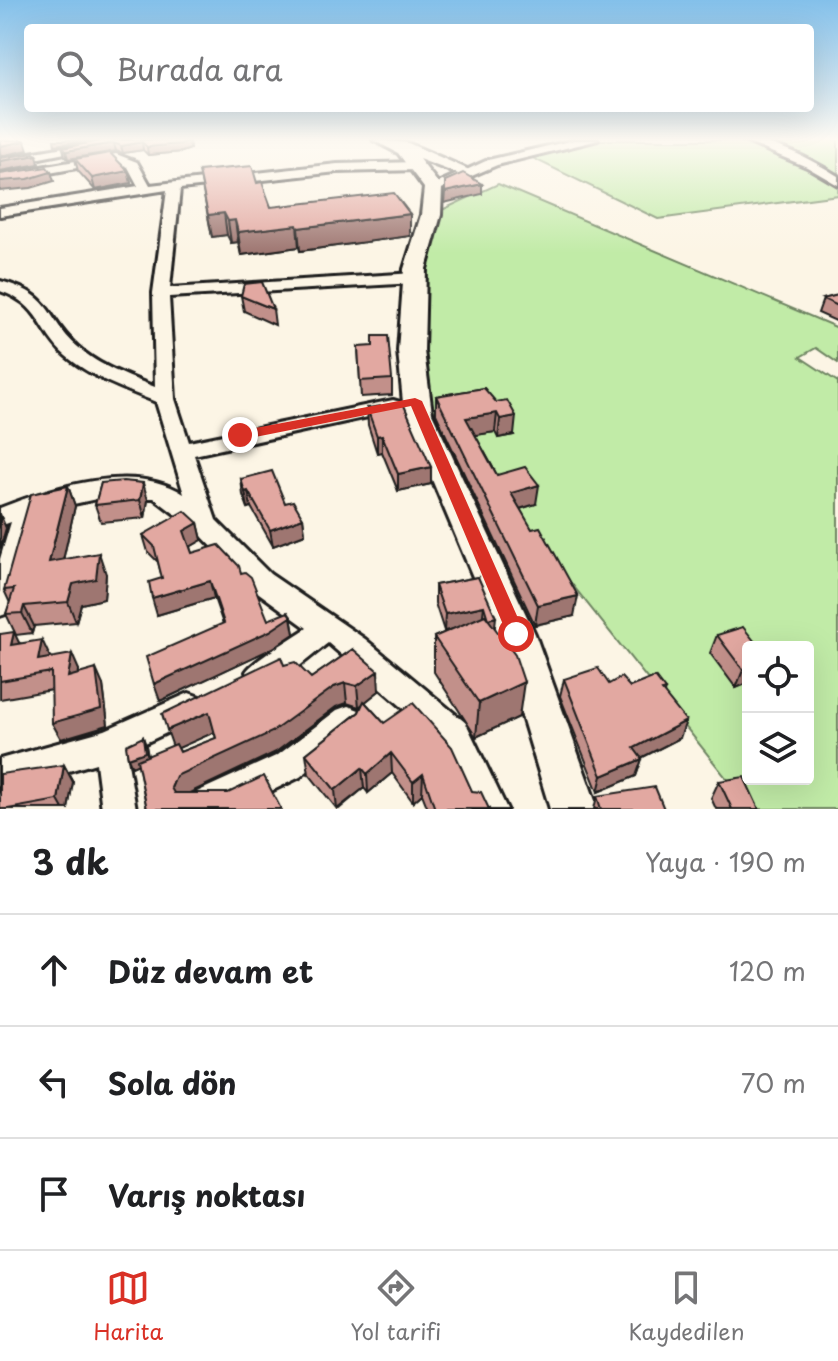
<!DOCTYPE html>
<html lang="tr">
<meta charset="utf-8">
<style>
body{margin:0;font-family:"Playpen Sans",sans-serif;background:#f6f6f6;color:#202124}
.controls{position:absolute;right:24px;bottom:24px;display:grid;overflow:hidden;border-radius:8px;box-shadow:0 8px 32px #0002}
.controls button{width:72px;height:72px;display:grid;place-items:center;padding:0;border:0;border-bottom:2px solid #e0e0e0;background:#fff;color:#202124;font:40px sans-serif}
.stop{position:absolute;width:24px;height:24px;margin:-18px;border:6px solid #d93025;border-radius:50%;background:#fff}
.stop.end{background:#d93025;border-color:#fff;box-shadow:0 2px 8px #0008}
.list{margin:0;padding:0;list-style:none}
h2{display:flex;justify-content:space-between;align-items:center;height:104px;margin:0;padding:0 32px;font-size:34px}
h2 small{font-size:26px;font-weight:400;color:#757577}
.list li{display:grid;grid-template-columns:52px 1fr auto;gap:24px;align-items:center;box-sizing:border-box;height:112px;padding:0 32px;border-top:2px solid #e0e0e0}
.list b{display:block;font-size:30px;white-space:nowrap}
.list em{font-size:26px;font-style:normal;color:#757577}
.icon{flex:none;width:44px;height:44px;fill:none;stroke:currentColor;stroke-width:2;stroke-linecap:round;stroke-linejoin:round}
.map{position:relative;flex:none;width:838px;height:809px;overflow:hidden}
.search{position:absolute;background:#fff;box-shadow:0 8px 32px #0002;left:24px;right:24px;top:24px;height:88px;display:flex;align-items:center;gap:20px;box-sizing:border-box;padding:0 28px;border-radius:8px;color:#757577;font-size:30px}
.sheet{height:440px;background:#fff}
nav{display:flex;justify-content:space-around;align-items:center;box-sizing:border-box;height:112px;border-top:2px solid #e0e0e0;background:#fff;font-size:22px;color:#757577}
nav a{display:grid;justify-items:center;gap:4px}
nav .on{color:#d93025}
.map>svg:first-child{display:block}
</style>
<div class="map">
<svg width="838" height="809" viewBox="0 0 838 809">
<rect width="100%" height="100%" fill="#fcf5e5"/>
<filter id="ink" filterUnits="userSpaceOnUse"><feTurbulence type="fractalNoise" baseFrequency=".0125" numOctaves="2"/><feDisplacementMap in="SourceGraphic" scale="16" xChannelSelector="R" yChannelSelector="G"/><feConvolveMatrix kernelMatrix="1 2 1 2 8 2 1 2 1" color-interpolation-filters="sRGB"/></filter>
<g filter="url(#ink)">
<path fill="#c1eba7" stroke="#6e8462" stroke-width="2" fill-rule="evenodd" d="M583,140h255v41l-21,-12 21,18v8l-180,24 -138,-67z
M498,184l340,144v35l-22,-15 -16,9 38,25v427h-87l-337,-423 17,-171zM748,647h60v132h-60z"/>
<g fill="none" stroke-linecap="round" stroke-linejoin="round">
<g stroke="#1c1c1c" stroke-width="6">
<path id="street" d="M105,140h25l-130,26v-8z
M574,140h24l-101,25 -60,26 -10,-3 61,-28z
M742,140c33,0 69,19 96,36v9l-31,-18z
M116,154l21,8 13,23 187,-21 80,-2 6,4 -6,4 -80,2 -157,17 -10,99 245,-15 8,5 -8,5 -246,14 6,102 14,43 204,-42 7,2 3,4 -3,4 -206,45 22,65 54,54 95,65 101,84 41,86h-34l-29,-66 -116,-100c-20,15 -51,48 -77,38l-5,-9c6,-11 47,-34 61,-44l-55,-40 -56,-58 -42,-32h-53l-64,14 -24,93 -4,8 -9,3v-57l11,-37 -11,4v-18c51,-20 133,-47 184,-14l-28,-92c-31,-13 -64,-24 -90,-46 -28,-24 -24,-51 -66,-65v-10c55,14 44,36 78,66 22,20 50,29 77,40l-2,-94 14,-103 -167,26v-8l138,-22 -10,-19 -13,-6 -115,21v-8z
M189,693l11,4 4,10 -4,10 -74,35 10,57h-34l-6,-46 -96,28v-32l105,-29z
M348,706l11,4 4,10 -4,10 -59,47 -66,32h-53l5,-12 92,-42 59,-45z"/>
</g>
<g stroke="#1c1c1c" stroke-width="6">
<path id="secondary" d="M373,140l35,3 66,29 -8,5 -47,-18 23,29 -1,27 -15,54 -2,82 8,62 103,221 63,175h-48l-53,-175 -93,-221 -6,-62 6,-82 17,-54 3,-27 -26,-35z"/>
</g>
<use href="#street" fill="#fcf5e5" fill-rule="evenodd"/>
<use href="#secondary" fill="#fcf5e5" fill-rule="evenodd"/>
</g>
<path fill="#c2908a" stroke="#1c1c1c" stroke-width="2" fill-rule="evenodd" d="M105,140l84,1 1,8 -8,3 -34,3 -5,-5 -20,3 -7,-2 -48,8 -3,-3 -2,-8z
M75,159l53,12 3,12 -36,7 -17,-19z
M199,171l58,12 14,24 139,7v22l-110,15 -1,-4 -58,8 -3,-13 -7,1 -4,-8 -15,2z
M838,295v27l-20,-9 5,-14z
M241,296l32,13 2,16 -31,-14z
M358,347l34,32v16l-31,2z
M484,388l30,47 -16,3 -3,-6 -20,3 22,40 39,29 -16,5 54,107 -39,9 -99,-211v-18z
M367,408l64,76 -33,7 -16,-39 -5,1 -9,-28z
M241,479l44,24 18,15 2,16 -32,12 -22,-39 -3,1 -5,-13z
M101,483l47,17 -3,18 -44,4 -6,-17z
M68,486l7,20 -12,54 43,14 -2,25 -23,5 -5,18 -42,4 -2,7 -16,2 -10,-21 4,-11 -6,-13z
M198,523l4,17 -12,7 2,6 49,20 27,47 23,-3 3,17 -21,14 -113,53 63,-77 -9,-26 -57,17 5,-37 -4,-16 -10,-10 -5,-17z
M478,577l17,51 24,89 -43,20 -42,-65v-35l17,-7 -7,1 -9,-28v-18z
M0,634l79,36v4l24,11 5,40 -47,14 -9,-49 -52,9z
M717,635l31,12v36l-12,5 -26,-35z
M353,649l26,42 -14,11 19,21 88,68 17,18h-61l-6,-15 -9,8 -21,-29 -24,20 -4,-5 -25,21h-2l-28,-35 -3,-20 53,-42 4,-9 -4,4 -12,-4 -11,4 -60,45 -86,41 91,16h-134l-9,-45 -6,3 -4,-9 15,-21 3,9 2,10 25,-10 111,-81 27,13zM214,732l2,6 -36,14 -2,-4z
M564,679l101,11 -1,3 16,45 -39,20 1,1 -6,17 -38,16 -38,-96z
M64,765l9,17 -5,27h-68z
M719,781l40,28h-43l-5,-11z
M597,796l67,13h-70z"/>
<path fill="#9e7671" stroke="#1c1c1c" stroke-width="2" d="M54,140h34l-33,5z
M25,141l3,9 -28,6v-10z
M189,141l1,8 -8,3 -34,3 -1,-8z
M142,142l1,8 -20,3 -2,-7z
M114,143l2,8 -48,8 -2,-8z
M37,155l2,9 -39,7v-10z
M128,171l3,12 -36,7 -3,-12z
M51,172l3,9 -23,7 -31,3v-10z
M482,184v10l-38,9 1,-11z
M224,213l3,22 -15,2 -4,-22z
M410,214v22l-110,15 -2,-23z
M235,220l3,22 -7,1 -3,-22z
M297,225l2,22 -58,8 -3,-23z
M497,413l-2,19 -30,5 1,-19z
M516,416l-2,19 -16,3 2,-19z
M382,435v17l-5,1v-17z
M431,467v17l-33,7v-17z
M143,483l5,17 -3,18 -5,-18z
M539,485l-3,19 -27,8 2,-19z
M68,486l7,20 -17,77 -9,-21z
M248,491l3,16 -3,1 -3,-16z
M0,514l6,14 -6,21z
M303,518l2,16 -32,12 -3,-16z
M198,523l4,17 -14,8 -4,-17z
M99,553l7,21 -2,25 -23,5 -5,18 -8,-20 5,-18z
M210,581l4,17 -57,17 -5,-17z
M578,596l-4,20 -39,9 3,-20z
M24,606l10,20 -2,7 -10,-20z
M484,606l-2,17 -38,8 1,-17z
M291,617l3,17 -21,14 -113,53 -6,-17z
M496,617l-2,18 -6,-16z
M14,632l8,17 -11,-4z
M42,640l8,17 -3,16 -9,-13z
M72,654l7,16 -3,23 -8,-16z
M748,668v15l-12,5 7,-18z
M96,669l7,16 5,40 -47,14 -9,-16z
M378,671l1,20 -20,16 -2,-21z
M524,682l-5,35 -43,20 3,-34z
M345,683l2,20 -11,4 -60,45 -93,44 -5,12 -7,-20 5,-12 158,-89z
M209,712l6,20 -41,18 -7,-20z
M686,721l-6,17 -51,26 5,-16z
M143,737l3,9 2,14 -16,7 -4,-9z
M391,753l1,20 -24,20 -1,-19z
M642,759l-6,17 -38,16 4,-16z
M64,765l9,17 -5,27h-5l-5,-9z
M362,768l2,20 -27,21 -2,-19z
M423,774l-1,20 -9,8v-20z"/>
<path fill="#e2a8a1" stroke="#1c1c1c" stroke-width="2" d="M0,140h24l1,1 -25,5z
M105,140h83l1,1 -9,3 -33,3 -5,-5 -21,4 -7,-3 -48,8 -3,-3z
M34,153l3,2 -37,6v-3z
M110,153l18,18 -36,7 -17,-19z
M252,166l5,17 5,-1 9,25 123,-14 16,21 -112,14 -1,-3 -59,7 -3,-12 -7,1 -4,-8 -16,2 -9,-44z
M47,167l4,5 -23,7 -28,2v-7z
M463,173l19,11 -37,8v-11z
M262,282l11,27 -32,-13 3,-12z
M838,295v11l-15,-7z
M373,336h15l4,43 -32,2 -2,-34 15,-1z
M484,388l12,14 11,-2 9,16 -16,3 -3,-6 -31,5 31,57 28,-8 14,18 -28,8 21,36 8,-2 38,69 -40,9 -102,-209z
M403,403l28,64 -33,7 -16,-39 -5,1 -10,-28z
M272,471l13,32 8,-2 10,17 -33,12 -22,-39 -3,1 -4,-13z
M123,481l20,2 -3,17 -45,5 6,-22z
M68,486l-19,76 50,-9 -3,26 -23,5 -5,18 -44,4 -2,7 -16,1 8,-25 -10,1 27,-96z
M185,511l13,12 -14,8 8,22 27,-8 20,21 2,7 4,-1 6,5 17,43 20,-8 3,5 -21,14 -116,53 -8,-27 78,-34 -14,-42 -58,17 -3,-16 13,-4 -8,-32 -11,-11z
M478,577l18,40 -8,2 -4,-13 -39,8 -10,-29z
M485,615l30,40 9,27 -45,21 -45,-66z
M743,627l16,20h-11v21l-5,2 -26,-35z
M14,632l-3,13 31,-5 -4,20 34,-6 -4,23 28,-8 5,40 -49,14 -1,-51 -51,9v-47z
M353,649l25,22 -21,15 -12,-3 -11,4 -62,45 -96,44 -5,12 3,5h54l36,-17 17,33h-134l-10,-49 39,-16 4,8 36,-14 -7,-26 -42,18 -5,-16 119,-57 3,8 11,-3 16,16z
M598,668l11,16 12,-7 9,10 25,-10 10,13 -3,1 24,30 -52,27 8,11 -40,17 -38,-97z
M364,701l20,22 29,-20 39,44 20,44 9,1 8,17h-54l-12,-35 -10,8 -22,-29 -24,21 -5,-6 -27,22 -29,-36 53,-42z
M143,737l2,15 -17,6 -2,-13z
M64,765l-6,35 -50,9h-8v-35z
M744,777l15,32h-27l-13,-28z
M655,787l9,22h-63l-4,-13z"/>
</g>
<linearGradient id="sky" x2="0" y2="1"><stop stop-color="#83c0ea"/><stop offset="0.55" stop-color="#fefaf3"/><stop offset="1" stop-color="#fefaf3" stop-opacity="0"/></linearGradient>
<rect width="838" height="253" fill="url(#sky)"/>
<path fill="#d93025" d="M415,398l7,3 103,233 -2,5h-13l-3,-5 -96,-228 -171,34 -7,-5 7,-4z"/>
</svg>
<div class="controls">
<button><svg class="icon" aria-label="locate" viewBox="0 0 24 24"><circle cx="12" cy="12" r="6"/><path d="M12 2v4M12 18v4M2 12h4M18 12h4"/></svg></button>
<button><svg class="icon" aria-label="layers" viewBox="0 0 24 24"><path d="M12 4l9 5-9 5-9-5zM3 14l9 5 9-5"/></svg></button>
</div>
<div class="stop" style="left:516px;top:634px"></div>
<div class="stop end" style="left:240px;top:435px"></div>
<div class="search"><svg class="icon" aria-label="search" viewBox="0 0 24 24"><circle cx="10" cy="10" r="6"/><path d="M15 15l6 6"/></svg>Burada ara</div>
</div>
<section class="sheet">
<h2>3 dk<small>Yaya · 190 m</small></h2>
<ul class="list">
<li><svg class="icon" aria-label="ahead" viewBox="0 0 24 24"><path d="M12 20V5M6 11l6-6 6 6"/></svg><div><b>Düz devam et</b></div><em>120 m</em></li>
<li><svg class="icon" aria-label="left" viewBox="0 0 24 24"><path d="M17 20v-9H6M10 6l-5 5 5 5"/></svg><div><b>Sola dön</b></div><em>70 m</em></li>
<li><svg class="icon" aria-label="arrive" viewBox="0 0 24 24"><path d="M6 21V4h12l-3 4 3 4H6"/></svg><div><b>Varış noktası</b></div></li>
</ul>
</section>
<nav>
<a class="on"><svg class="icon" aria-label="map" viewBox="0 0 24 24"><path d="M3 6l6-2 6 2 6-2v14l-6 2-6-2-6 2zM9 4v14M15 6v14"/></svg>Harita</a>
<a><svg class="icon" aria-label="directions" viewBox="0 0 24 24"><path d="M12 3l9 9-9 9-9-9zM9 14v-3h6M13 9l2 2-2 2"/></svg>Yol tarifi</a>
<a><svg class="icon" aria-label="saved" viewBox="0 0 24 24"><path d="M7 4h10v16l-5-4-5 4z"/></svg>Kaydedilen</a>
</nav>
